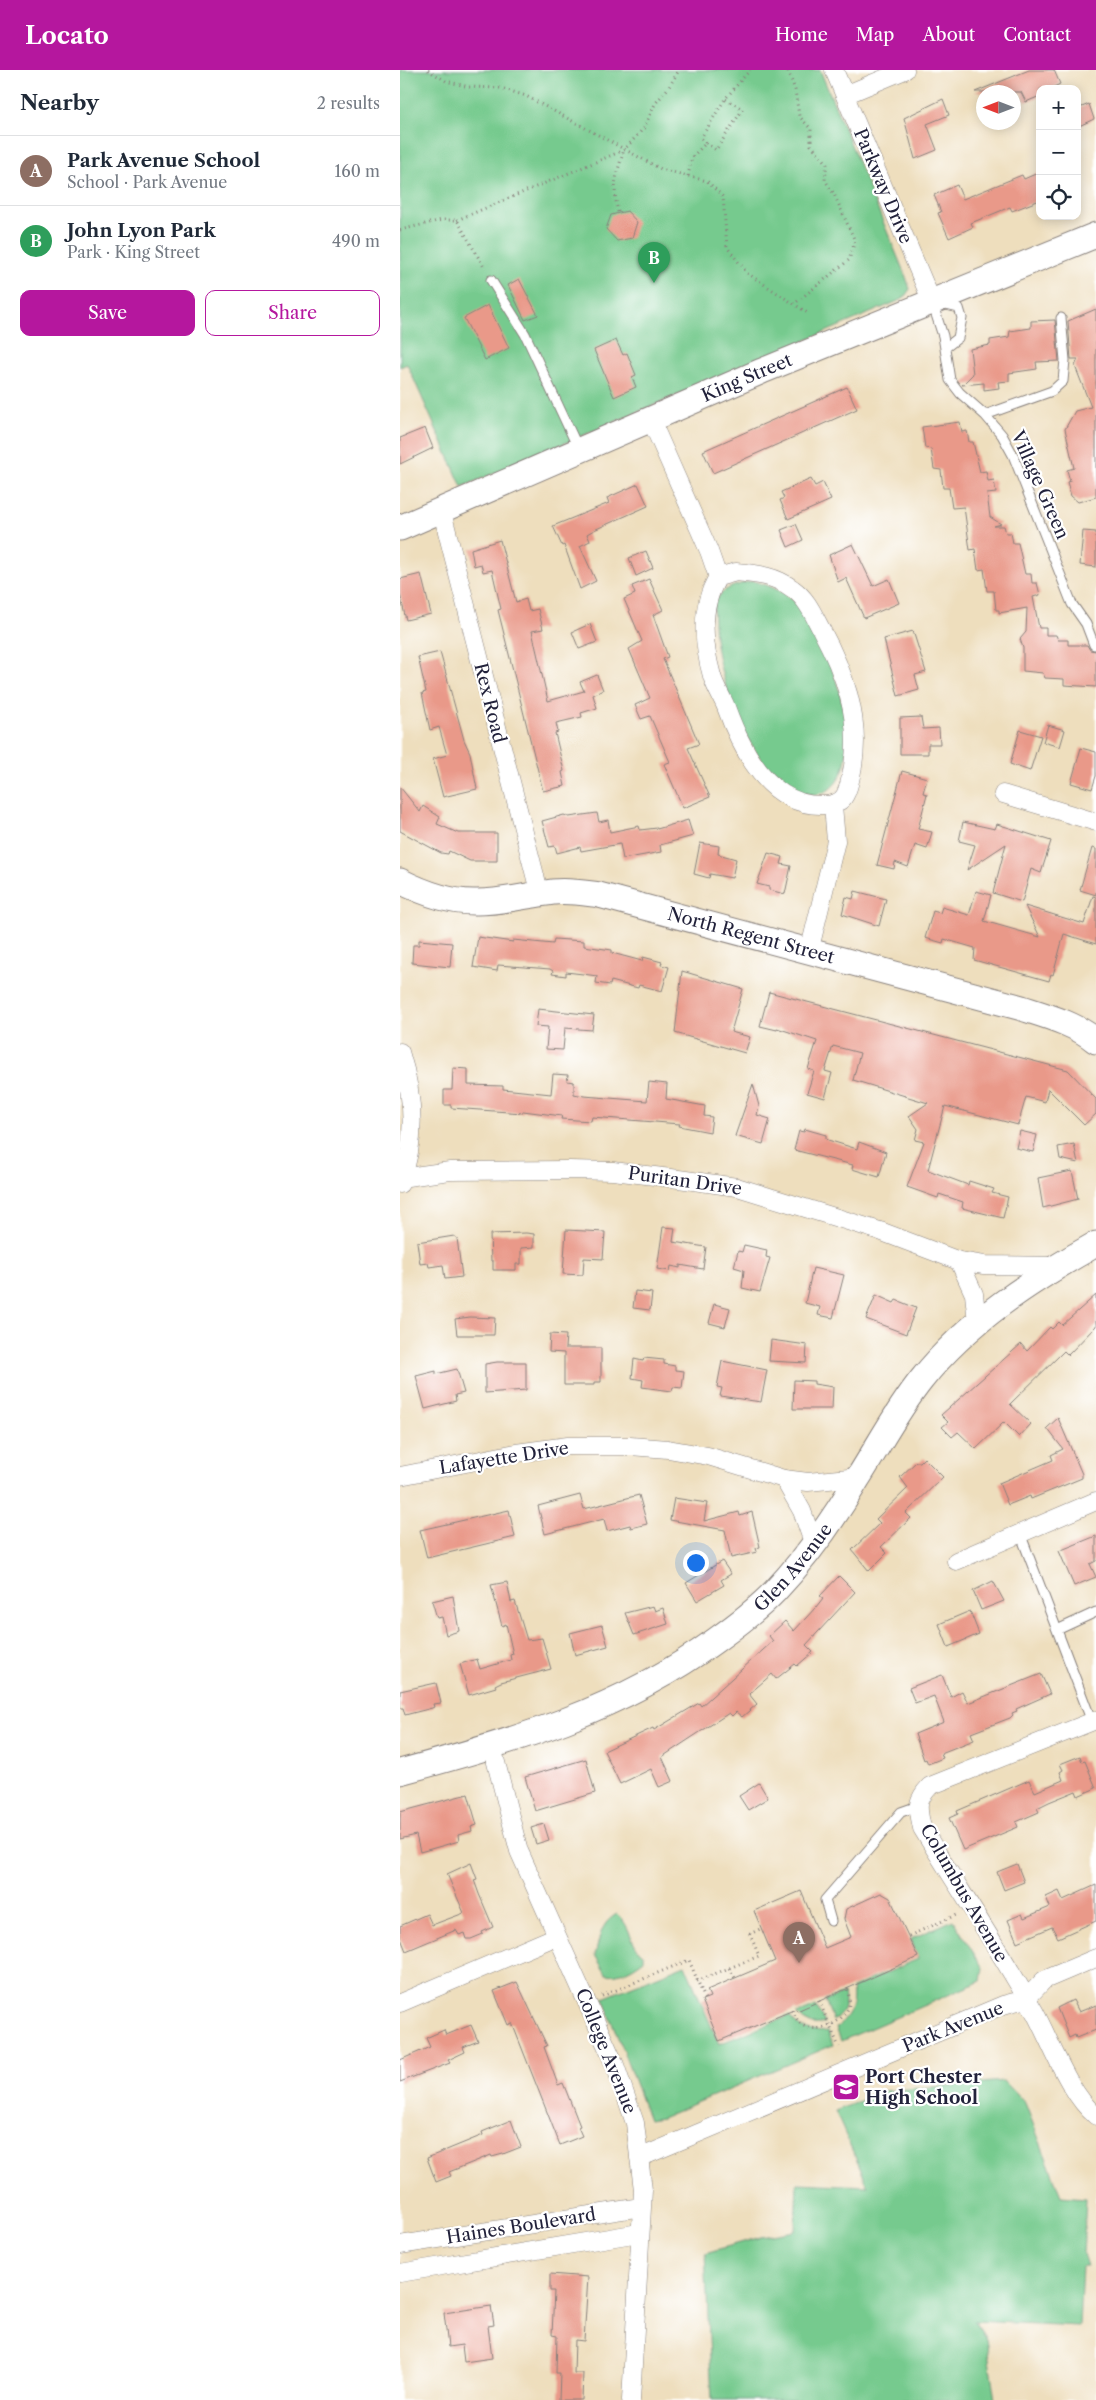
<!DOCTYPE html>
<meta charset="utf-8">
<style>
body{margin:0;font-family:"Libre Caslon Text",serif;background:#f2f2f3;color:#1f2937}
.controls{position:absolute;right:15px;top:15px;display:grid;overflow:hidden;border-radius:10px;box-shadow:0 2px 12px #0003}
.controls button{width:45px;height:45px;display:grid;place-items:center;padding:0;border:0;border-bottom:1px solid #e0e1e3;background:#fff;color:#1f2937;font:25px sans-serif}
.compass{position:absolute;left:576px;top:15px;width:45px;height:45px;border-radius:50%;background:#fff;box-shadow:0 2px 12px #0003;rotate:270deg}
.you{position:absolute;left:295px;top:1492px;width:18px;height:18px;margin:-12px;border:4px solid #fff;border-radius:50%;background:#1a73e8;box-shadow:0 0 0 8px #1a73e833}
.badge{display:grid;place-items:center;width:32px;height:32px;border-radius:50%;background:#b5179e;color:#fff;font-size:16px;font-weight:700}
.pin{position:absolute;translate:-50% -41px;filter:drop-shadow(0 1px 2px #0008)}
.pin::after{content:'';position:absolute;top:26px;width:18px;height:15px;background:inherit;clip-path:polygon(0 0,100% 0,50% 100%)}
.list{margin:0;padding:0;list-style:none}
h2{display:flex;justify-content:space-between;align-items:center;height:65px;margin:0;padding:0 20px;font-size:21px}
h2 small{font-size:16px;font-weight:400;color:#747a83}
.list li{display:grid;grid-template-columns:32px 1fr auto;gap:15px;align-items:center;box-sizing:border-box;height:70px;padding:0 20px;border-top:1px solid #e0e1e3}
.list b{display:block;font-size:19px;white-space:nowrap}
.list p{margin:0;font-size:16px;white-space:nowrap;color:#747a83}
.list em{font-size:16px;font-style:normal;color:#747a83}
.actions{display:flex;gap:10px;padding:15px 20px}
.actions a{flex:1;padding:11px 0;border:1px solid #b5179e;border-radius:10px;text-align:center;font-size:18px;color:#b5179e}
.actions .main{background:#b5179e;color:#fff}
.icon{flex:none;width:28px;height:28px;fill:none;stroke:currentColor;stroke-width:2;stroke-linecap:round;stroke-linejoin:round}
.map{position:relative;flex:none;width:696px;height:2330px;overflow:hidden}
header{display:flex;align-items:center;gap:30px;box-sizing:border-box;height:70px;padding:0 25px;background:#b5179e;color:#fff}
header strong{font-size:24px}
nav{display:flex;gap:28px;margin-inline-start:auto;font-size:18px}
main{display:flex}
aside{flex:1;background:#fff}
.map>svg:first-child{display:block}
</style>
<header>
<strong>Locato</strong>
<nav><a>Home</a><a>Map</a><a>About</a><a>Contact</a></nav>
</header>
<main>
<aside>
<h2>Nearby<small>2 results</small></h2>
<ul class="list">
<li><span class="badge" style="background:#8d6e63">A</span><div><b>Park Avenue School</b><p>School · Park Avenue</p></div><em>160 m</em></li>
<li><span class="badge" style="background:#2e9e5b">B</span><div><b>John Lyon Park</b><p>Park · King Street</p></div><em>490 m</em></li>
</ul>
<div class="actions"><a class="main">Save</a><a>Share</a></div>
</aside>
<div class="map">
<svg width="696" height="2330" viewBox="0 0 696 2330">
<rect width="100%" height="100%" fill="#fff"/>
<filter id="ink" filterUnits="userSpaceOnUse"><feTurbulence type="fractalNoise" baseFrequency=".02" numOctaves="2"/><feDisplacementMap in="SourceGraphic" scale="10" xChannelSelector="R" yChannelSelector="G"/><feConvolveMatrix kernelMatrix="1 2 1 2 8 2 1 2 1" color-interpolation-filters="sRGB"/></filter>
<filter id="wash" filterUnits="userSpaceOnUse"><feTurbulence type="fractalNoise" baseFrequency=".0096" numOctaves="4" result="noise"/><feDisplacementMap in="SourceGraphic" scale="20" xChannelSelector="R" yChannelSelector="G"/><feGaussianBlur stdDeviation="1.12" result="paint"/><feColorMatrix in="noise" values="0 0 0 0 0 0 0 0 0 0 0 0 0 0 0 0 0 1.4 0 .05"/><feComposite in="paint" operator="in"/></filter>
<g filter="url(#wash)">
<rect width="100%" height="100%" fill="#eedebd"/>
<path fill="#76ca8e" stroke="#4c7664" d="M0,0h420l86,207 4,12 -7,10 -441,188 -55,-123 -7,3z
M353,511c18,5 36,12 48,27 27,34 69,144 31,179 -8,8 -20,9 -31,5 -52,-19 -85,-116 -87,-167 0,-6 -1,-13 0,-19 3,-17 24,-22 39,-25z
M217,1844c14,11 13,31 27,41v5c-10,8 -25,17 -38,14l-11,-19c5,-17 5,-32 22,-41z
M553,1850l30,48 -2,13 -140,60 -5,-13c13,-12 19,-21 16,-40l66,-29 -7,-20z
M285,1895l34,79 70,-28c10,14 22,17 39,15l5,14 -172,73 -12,2 -46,-122z
M444,1923c3,13 -1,19 -11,28l-8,-21z
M416,1936l9,17c-13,3 -19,1 -28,-9z
M604,2011l21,22 36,93 25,2 -3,56 4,12h-5l-3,60 -105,-5 12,18 9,61h-283l-7,-147 56,-16 34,-6 2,-48 71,3 -33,-75 50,-20z"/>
<g id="blocks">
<path fill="#e99989" d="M629,0h25l6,14 -10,5h-10v7l-14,6 -5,-10h-46z
M543,29l6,16 -22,9 10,26 -22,9 -11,-41z
M689,34l5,15 -17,8v-18z
M640,102v28l-28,11 -2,-4 -39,16 2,4 -24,11 -11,-25 3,-1 -7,-17 23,-10 6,14 59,-24 2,4z
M227,141l10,11 -5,16 -15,3 -11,-12 5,-14z
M119,209l19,36 -13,5 -17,-35z
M88,235l21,43 -24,12 -21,-42z
M696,239v188l-18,5 -7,-6 -4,-14 3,-1 -3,-11 7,-2 -9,-39 10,-18 16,-4 -16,-41 3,-7h-7l-3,-38z
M655,250l4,41 -23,1 1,7 -28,4v8l-11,1 1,6 -15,2v-7l-22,2 11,-11 -3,-25 20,-4v-5l19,-3 1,-6 21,-3v-7z
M216,270l7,15 4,-2 9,22 -4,2 4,10 -22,10 -20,-47z
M447,317l10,22 -144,64 -10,-22z
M560,352l2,10 5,-1 2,11h4l7,30 6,-1 2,10 6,-1 2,13 -9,1 3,23 11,7 -7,2h10l2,7h5l2,10h5l7,31h6l1,9h5l3,12 -7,2 6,31h7v7h10l2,5h10v5h19l3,5 6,1v36l-32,-2v-6l-19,-1 -2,-5 -20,-2v-23l-3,-9 6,-7 1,-24 -28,5v-3h-3l-2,-19h-7l-3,-22 -6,1 -3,-21 -5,1 -6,-43 -12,1 -3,-20h-6l-2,-18 -7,-1 -3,-20 -6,-1 -3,-21z
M25,358l8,20 -33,16v-26z
M411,409l4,7 8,-4 8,18 -43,19 -8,-19 4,-2 -3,-6z
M238,414l10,22 -54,24 -7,4 3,7 -10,5 16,35 -16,8 -16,-44 -2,1 -9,-20 56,-23 -2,-5z
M396,454l7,16 -15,7 -7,-17z
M683,461l13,1v35l-16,-2z
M100,470l16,62 10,-3 3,12 9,-2 5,20 -11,2 16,70 36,-10 -4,-9 17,-7 6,15 -10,5 4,13 -16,5 1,4 -26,6 2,9 -3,1 9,38 -2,1 3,14 -22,5 -45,-181 3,-1 -9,-39 -9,2 -2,-8 -7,2 -3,-17z
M453,474l20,42 16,-7 10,24 -35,15 -18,-40 -8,4 -9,-27z
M246,481l7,17 -17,8 -7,-18z
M21,504l10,40 -25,6 -6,-26v-15z
M249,509l14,31 -10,5 15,42 -5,2 36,85 -11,4 22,49 -27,11 -19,-44 6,-2 -20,-46 -9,3 -6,-14 15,-7 -21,-49 13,-8 -18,-42 11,-5 -3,-8z
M190,554l7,18 -18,7 -7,-17z
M513,561l13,41 -11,3 4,15 -21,6 -14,-57z
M40,582l24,88 6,13 7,36 -34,8 -10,-38 14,-4 -8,-28 -9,3 -8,-37 4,-1 -8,-35z
M521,647l2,12 16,-1 1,16h-12v10h-28v-36z
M648,655l17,5 -5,17 -17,-5z
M620,660l21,6 -11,35 -20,-7z
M681,678l15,4v24l-4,13 -21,-6z
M502,701l25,7 -4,15 4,1 -9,35 14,3 -5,17 -12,-4 -7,22 -13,-5 -1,7 -17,-4z
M0,717l20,25 3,-6 17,11 -3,7 21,9h39v28h-27l-21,-10 -1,3 -7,-1 -41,-22z
M197,743l2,9 9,-2 2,12 29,-6 1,4 17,-2v1l31,-9 5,16 -33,9 1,7 -38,7 -3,-15 -39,7 -1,-4 -23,6 -2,-7 -6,1 -7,-26 22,-6 5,2z
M563,752l32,7 2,-5 54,17 -10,32 -10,-4 -9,33 -29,-9 13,-49 -39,26 8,-25 -16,-4z
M300,773l19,3 -1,8 18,5 -4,19 -22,-4 -1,4 -15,-4z
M692,778l4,1v46l-16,-5z
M368,783l15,4 -2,7 10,2 -6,28 -16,-4v-3l-12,-3z
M455,821l31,8 -7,27 -37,-12 4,-17 7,2z
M576,821l15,4 -7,26 56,16 -15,-31 59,18 9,-28 3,1v47l-32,-10 -11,41 -2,-1 -2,7 -75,-21 1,-12 -31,-9 -1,4 -18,-5 8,-27 7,2 2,-6 27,8z
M78,867l35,5v-2l40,4 1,-5 30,2v5l28,4v3l30,8 1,-4 19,5 -1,3 8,2 -7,24 -23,-6 -1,3 -27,-7 -1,4 -14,-2 1,-7 -14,-2 -17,-2v4l-14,-2 1,-3 -3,-2 -52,-4 -1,6 -24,-4z
M19,870l33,3 -2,24 -38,-4 1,-18h6z
M282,901l61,18 -12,43 19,5 -5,16 -70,-20z
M369,922l299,78 28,29v15l-12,11 -36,-36 -3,13 -19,-5 -8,28 -73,-19 -17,64 40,15 1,-4 25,8 -2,4 16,4 -5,21 -41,-10 1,-6 -24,-8 -1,4 -31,-11 17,-45 -9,-2 3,-11 -9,-13 19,-13 -75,-23 7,-27 -27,-7 -8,25 7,2 -7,25 -18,-5 7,-22 -6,-2 9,-28 -40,-13v2l-17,-4z
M138,939l56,6 -2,15 -27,-2 -2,22 -17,-1 2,-22 -12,-1z
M53,998l15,1v16l35,1v3l48,5 2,-20 15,1 -1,6 7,1v12l10,2 63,5 2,-19 18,2 -1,15 39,7 -1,10 8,1 -2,15 -31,-6 1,-2 -88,-7 -1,4 -30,-2 1,-3 -39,-5v2l-72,-5v-3h-7v-15h8z
M353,1014l6,22 -2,9 13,4 -7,25 -28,-8z
M405,1059l21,6v3l2,2 29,9 2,-7 27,10 -7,25 -27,-8 1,-4 -59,-15 5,-19 5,1z
M620,1061l17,4 -4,17 -17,-4z
M674,1074l4,19 -18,-4 -2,-12z
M672,1101l6,28 -35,9 -5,-30z
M263,1157l12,1 -2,14 33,5 -3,22 -23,-4v3l-9,-2 -1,5 -13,-2z
M166,1160l39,2 -2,27 -19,-1 -1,17 -20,-1z
M126,1163l8,1v13l-13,1v16h-5v6h-23v-9h-2l-1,-27z
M54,1166l3,2 5,39 -17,2 -2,-14 -14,2 -1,-4 -8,1 -3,-22z
M344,1175l23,5 -1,7 4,1 -10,34 -18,-4 2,-18 -10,-3 4,-16 4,1z
M413,1198l31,7 -11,43 -15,-3 2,-8 -15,-4z
M235,1221l17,2 -2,17 -17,-2z
M476,1225l18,8 2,-3 20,8 -10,26 -40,-15z
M696,1225v31l-28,29 -4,-4 -54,53 21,20 -12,13 -15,-15 -28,27 -18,-17 -6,5 -10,-10 6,-5 -7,-7 80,-71 6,7 23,-24 2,2 7,-7 3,3z
M314,1234l16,4 -5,19 -16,-4z
M70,1247l25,1 -1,17h-37l-2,-16z
M150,1264l16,1 -1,13h36v34h-7v3h-30v-32l-15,-1z
M371,1270l36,5 -1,18 -37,-2z
M244,1288l20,2v4l11,2v4l9,1 -2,17 -9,-1 -1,4 -30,-4 1,-7 -11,-2 2,-19 9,2z
M322,1291l45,9 -6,32 -41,-6 2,-8 -5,-1z
M97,1292h29v28l-41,3v-29z
M57,1299l7,24 -9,2 1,6 -31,8 -9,-33 20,-5v3z
M394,1310l20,1v3l19,3 -1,22h-39z
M658,1348l24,56v4l-51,21 -1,-3 -22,9 -9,-22 54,-23 -2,-5 12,-6 -16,-21z
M524,1388l19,19 -37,36 5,5 -30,29 6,6 -18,18 -17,-21 28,-27 -4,-4 32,-31 -8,-11 16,-15h4z
M180,1425l4,14 55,-14 8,29 -16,4 -1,-3 -23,6 -3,-12 -59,15 -7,-28z
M274,1428l33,5 -3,18 35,-9 1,4 12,-4 8,35 -4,1 1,4 -26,6 -6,-28 -55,-10z
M109,1440l6,27 -88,21 -7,-28z
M696,1466v25l-6,3 6,13 -22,9 -15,-35z
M322,1491l9,13 -10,6 3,5 -27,16 -11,-18z
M439,1506l16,16 -49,53 7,7 -16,14 -2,-2 -19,15 -4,-5 -23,20 8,10 -15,13 -6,-5 -4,4 -3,-3 -67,44 11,24 -14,6 -8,-18 -31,15 -16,-33 49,-23 1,2 45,-27 2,3 72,-65 -4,-5 16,-15 9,10 22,-24 7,-9 -3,-2z
M593,1511l11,20 -23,9 -8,-19z
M107,1512l4,20 4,-1 12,39 15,-2 9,31 -50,13 -6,3 1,2 -27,8 -9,-31 17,-5 3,10 31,-9 -1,-5 3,-1 -7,-30 -4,2 -11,-41z
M53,1526l6,35 -13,4 -4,-18 -5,1 -5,-17z
M253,1536l2,5 8,-3 5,16 -34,11 -9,-22z
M570,1541l9,23 -31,13 -9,-23z
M202,1555l6,21 -33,9 -5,-22z
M641,1604l9,20 -34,15 1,2 -5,2 1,2 -3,3 -39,15 3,7 -33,13 2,5 -15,6 -2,-5 -2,1 -9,-26 29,-12 -10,-26 -19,7 -6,-15 33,-13 9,22 11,-6 6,12z
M36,1613l5,20 -8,1 1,3 -2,1 -27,7 -2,-7h-3v-17z
M680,1686l2,6 3,-1 11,27 -18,8 -2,-5 -27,11 -12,6 2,4 -23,10 2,5 -55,23 -14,-32 9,-4 -1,-3 72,-31 6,12 28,-12 -3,-8 3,-2 -3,-6z
M186,1689l9,34 -60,18 -10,-34z
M359,1713l9,15 -20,12 -9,-14z
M68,1724l9,31 -6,2 1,4 -14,4 1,6 -39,11 -4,-17 -16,4v-27z
M144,1754l5,16 -13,4 -5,-16z
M71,1793l6,16 -3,1 5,14 14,33 -11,5 1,2 -12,5h-5l-2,-6 -5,2 -3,-5 -50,21 -6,-15v-10l27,-12 5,11 32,-12 -17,-39z
M617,1794l7,18 -20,8 -7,-18z
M696,1815v36l-38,17 -6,-11 -35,15 -9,-22 14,-6 2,4 26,-11 -4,-10 13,-6 4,9z
M401,1821l24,57 26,-11 -7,-18 2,-10 35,-16 9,5 28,59 -121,54 -1,-2 -77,32 -17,-41 8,-3 -3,-7 68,-29 -21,-50z
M117,1912l30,64 -3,1 14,38 5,-2 17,43 -2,1 4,9 -22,9 -48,-122 -4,2 -14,-34z
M673,1930l6,12 17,-7v25l-20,8 -1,-3 -6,3 -12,-30z
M71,1955l7,16 -15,6 2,5 -17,8 2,3 -50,19v-22l30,-13 -4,-9 18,-8 2,5z
M111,2050l10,27 -18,7 -11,3 -1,-2 -42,17 2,4 -15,6 -9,-24 56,-23 -1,-3z
M150,2204l38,3 -4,64 -9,-1 -1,33h9l-1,27h-23l1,-27h-4l1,-37 -5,-1 2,-44h-4z
M91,2236l3,19 -6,1 4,32 -28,4 -2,-17 -14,2 -4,-34z"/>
</g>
</g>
<g filter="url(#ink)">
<use href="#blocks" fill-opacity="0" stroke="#88807c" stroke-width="1"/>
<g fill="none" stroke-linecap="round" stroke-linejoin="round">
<g stroke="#88807c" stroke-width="11">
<path id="lane" d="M91,210l34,54 54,116
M532,232l11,34 7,44 10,13 25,22 17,20 11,20 59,149 14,20 8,21
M542,234l17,4 3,10 -4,20 -13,10
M585,345l67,-24 11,-10 2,-21 -4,-42
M620,1463l72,189
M657,1560l39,-18
M431,1851l-6,-21 76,-88 17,-6"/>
</g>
<g stroke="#88807c" stroke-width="19">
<path id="street" d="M434,0l98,232
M445,25l60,-25
M251,350l58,131 9,26
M42,442l98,383
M336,502c22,2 40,4 57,17 14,10 20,25 28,40 23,43 40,88 32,137 -2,9 -3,20 -8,29 -4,8 -14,10 -22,10 -53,2 -82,-56 -97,-98 -4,-10 -11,-20 -14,-31 -9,-32 -12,-70 6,-99z
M603,724l93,28
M409,882l27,-111 -3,-36
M0,982c14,44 17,89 0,132
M0,1108l50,-7 119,-1 44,1 58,7 66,9 143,44 79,30 25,4 70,1
M559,1191l15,33 3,28
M0,1406l116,-23 52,-7h62l38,3 40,7 76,23 24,3 51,-5
M384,1409l18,32 12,34
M556,1491l140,-60
M696,1650l-166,66c-15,16 -12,22 -8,42 37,61 77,121 112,183 17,31 35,83 62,105
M92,1677l27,104 96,214 20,58 8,67 -12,210
M0,1933l157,-67
M239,2088l364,-153 23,-6 18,-19 52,-22
M0,2175l241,-38
M0,2203l239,-40"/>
</g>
<g stroke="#88807c" stroke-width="27">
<g id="secondary">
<path id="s1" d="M0,458l362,-157 334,-136"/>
<path id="s2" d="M0,811c24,12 51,22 77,21 26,0 51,-7 76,-10 16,-2 31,1 46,3l423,113c25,8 54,16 74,33"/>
<path id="s3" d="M0,1702c112,-30 221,-62 316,-132 21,-15 41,-30 59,-49 32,-34 59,-72 83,-113 21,-33 39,-68 64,-99 46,-58 110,-99 174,-135"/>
</g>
</g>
<path stroke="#88807c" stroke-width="3" stroke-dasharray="1 4" stroke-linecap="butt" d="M28,0l18,11 23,6 32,1 25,8 135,73 46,12 16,16 4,50 20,26 62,41
M382,0h8
M388,1l7,19 4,26 12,13v16l16,18 -2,17 9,14 21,47 -6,19 -55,44
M306,73l10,7 27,-41 -18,-10
M288,106l4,-19 14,-14 -5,-5 24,-39 25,-29
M218,142c-6,-27 -2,-36 6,-62
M57,150l167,-70 20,-22 11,-24 14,-17 10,-17
M0,160l42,-10h15l28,49
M509,1866l47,-21
M329,1898l6,10
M297,1911l62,-25 -9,-22 10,-5
M202,1926l87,-36 16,39
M419,1931l20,46
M392,1940c3,6 6,13 12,16 16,8 43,-5 45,-22 1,-5 -1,-12 -2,-17"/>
<use href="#lane" stroke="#fff" stroke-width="9"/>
<use href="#street" stroke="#fff" stroke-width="18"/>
<use href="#secondary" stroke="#fff" stroke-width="25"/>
</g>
</g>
<defs>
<g id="school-square" transform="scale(1.4375)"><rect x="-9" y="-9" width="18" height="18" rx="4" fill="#b5179e" stroke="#fff"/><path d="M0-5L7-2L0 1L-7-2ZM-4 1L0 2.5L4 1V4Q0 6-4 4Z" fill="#fff"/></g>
</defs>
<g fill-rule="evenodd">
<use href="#school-square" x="446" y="2017"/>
</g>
<g text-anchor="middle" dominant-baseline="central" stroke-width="4.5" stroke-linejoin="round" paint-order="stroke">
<g font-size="18" fill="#22223b" stroke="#fff">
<text transform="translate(483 116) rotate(67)">Parkway Drive</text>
<text stroke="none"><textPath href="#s1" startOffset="378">King Street</textPath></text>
<text transform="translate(640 415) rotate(66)">Village Green</text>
<text transform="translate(90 633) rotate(76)">Rex Road</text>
<text stroke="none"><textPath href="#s2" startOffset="361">North Regent Street</textPath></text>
<text transform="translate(285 1111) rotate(8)">Puritan Drive</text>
<text transform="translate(104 1388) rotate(-9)">Lafayette Drive</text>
<text stroke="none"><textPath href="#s3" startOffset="451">Glen Avenue</textPath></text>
<text transform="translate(564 1823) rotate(60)">Columbus Avenue</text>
<text transform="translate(553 1957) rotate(-22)">Park Avenue</text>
<text transform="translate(206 1981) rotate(68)">College Avenue</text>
<text transform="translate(121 2156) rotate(-9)">Haines Boulevard</text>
</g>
<g font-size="18" font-weight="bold" fill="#22223b" stroke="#fff" text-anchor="start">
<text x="465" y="2007">Port Chester<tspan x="465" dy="21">High School</tspan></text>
</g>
</g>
</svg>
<div class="controls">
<button>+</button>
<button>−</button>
<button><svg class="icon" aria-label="locate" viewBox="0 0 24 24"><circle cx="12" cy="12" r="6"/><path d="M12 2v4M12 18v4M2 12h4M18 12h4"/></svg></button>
</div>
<svg class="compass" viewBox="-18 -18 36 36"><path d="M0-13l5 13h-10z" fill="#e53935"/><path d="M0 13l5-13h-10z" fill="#747a83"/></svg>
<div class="you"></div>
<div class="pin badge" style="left:399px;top:1893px;background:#8d6e63">A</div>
<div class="pin badge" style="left:254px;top:213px;background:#2e9e5b">B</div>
</div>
</main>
